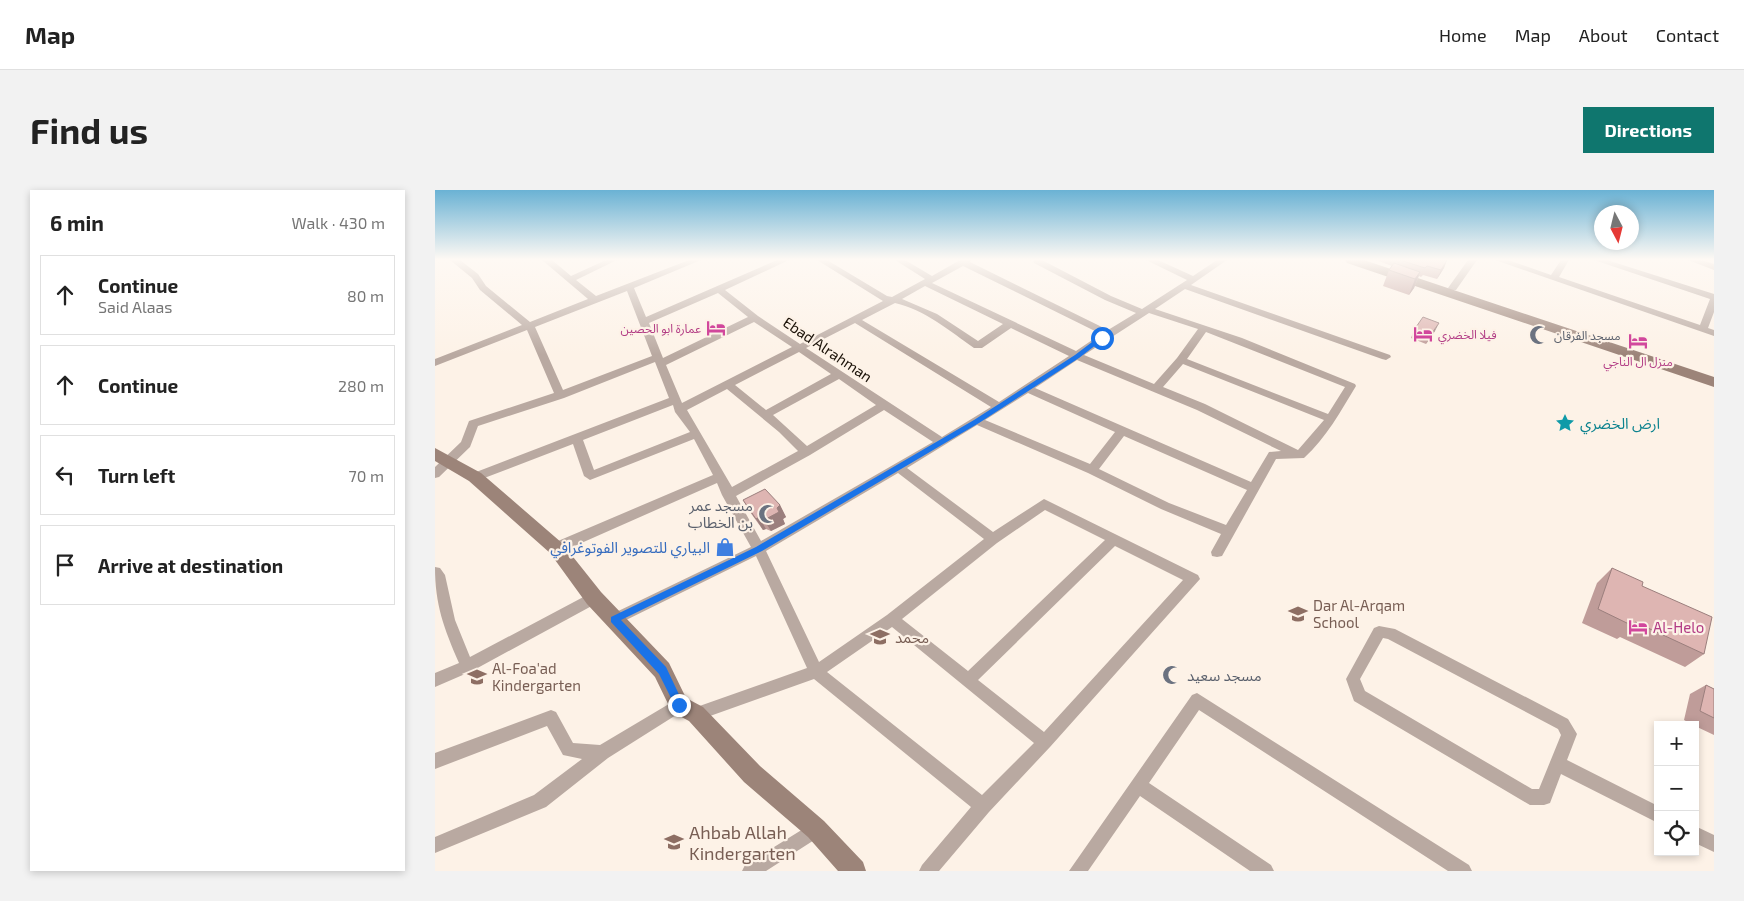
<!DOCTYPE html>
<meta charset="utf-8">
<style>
body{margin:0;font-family:"Exo 2","Noto Sans Arabic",sans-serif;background:#f2f2f2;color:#222}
.controls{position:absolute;right:15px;bottom:15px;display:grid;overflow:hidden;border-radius:0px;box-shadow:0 2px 8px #0003}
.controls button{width:45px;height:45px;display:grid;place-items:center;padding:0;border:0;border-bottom:1px solid #e0e0e0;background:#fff;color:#222;font:25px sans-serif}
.compass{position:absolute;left:1159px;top:15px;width:45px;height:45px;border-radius:50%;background:#fff;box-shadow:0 2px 8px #0003;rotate:173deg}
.stop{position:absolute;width:15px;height:15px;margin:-11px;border:4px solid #1a73e8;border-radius:50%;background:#fff}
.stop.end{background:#1a73e8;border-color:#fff;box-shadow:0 1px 5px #0008}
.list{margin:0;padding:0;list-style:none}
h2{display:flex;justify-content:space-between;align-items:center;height:65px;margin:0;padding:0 20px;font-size:21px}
h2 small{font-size:16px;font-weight:400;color:#767676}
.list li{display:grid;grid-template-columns:32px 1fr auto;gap:15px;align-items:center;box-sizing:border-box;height:80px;margin:0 10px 10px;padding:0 10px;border:1px solid #e0e0e0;border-radius:0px}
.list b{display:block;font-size:19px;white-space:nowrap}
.list p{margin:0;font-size:16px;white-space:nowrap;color:#767676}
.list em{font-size:16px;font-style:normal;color:#767676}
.icon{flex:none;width:28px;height:28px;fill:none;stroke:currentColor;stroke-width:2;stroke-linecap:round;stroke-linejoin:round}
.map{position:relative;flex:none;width:1279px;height:681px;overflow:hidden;border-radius:0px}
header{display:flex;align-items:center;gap:30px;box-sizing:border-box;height:70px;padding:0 25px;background:#fff;border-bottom:1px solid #e0e0e0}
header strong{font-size:24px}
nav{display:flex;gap:28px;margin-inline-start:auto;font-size:18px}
.intro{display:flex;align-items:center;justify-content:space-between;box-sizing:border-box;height:120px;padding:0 30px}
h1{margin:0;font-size:35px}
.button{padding:12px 22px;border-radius:0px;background:#0f766e;color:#fff;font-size:18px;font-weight:700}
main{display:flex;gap:30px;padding:0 30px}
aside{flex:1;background:#fff;border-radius:0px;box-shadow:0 2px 8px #0003}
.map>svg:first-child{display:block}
</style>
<header>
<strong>Map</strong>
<nav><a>Home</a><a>Map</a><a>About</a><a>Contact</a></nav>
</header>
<div class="intro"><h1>Find us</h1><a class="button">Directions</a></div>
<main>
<aside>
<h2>6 min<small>Walk · 430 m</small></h2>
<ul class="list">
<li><svg class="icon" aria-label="ahead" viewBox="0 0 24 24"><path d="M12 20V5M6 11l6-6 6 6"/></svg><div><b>Continue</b><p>Said Alaas</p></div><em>80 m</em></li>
<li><svg class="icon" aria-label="ahead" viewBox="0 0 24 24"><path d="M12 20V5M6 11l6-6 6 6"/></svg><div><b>Continue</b></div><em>280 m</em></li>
<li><svg class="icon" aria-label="left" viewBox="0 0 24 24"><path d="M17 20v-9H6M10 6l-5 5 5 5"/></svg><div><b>Turn left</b></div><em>70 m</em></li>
<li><svg class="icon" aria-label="arrive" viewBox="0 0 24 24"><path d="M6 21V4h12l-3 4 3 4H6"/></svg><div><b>Arrive at destination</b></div></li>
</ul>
</aside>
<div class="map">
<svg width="1279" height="681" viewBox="0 0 1279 681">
<rect width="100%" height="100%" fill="#fdf2e7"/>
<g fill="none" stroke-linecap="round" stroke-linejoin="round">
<path fill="#b9a9a1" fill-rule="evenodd" d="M15,70h10l18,14 8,12 44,36 58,-23 -46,-39h10l19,16 35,-16h11l-41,20 20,16 93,-36h12l-67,28 12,29 131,-57h12l-64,30 33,26 42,28 83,-43 -66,-41h10l60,36 5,1 33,-18 -30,-19h10l27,16 28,-16h11l-1,2 138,68 28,-17 -31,-13 -71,-37 -1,-3h9l69,36 31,13 45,-29 -41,-20h12l35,16 24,-16h10l-36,25 199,70 1,2 -5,3 -4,-1 -197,-70 -30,20 87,29 113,46 1,2c-16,26 -29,51 -52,72l-28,1 -54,97 -5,1 -5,-1 -1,-4 10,-18 -60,-25 -73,-36 -111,-48 -70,43 86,64 51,-33 154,76 2,4 -150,168 -61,65 -50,59h-20l3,-6 49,-58 -157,-128 -118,42 -5,-2 -3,-5 3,-5 116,-41 -51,-112 -136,67 -5,2 -5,-2 -2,-4 2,-4 141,-68 -29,-52 -5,-12 -156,69h-10l-1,-4 1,-4 162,-69 -19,-36 -104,41 -6,-4 -11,-32 -94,36 -4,1 -6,-4 2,-3 198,-76 -14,-36 -91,36 -86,28 -8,21 -31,30 -4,1v-11l26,-25 8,-21 85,-28 -27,-63 -92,36v-7l87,-34 -42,-35 -8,-12zM528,76l138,68 -25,17 -144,-68zM490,96l78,38 -25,17 -41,-27 -35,-15zM192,101l25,65 -89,34 -28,-63zM283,103l30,24 -85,41 -14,-35zM460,113c30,7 55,28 79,45h8l29,-20 58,28 -70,46 -137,-82zM714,123l49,16 -21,29 -23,26 -70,-29zM319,132l38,25 -110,56 -16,-38zM420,133l136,84 -49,30 -136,-89zM771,142l139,55 -17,27 -141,-55zM364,162l32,22 -65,36 -31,-25zM642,170l120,50 84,41 -12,1 -18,30 -216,-94zM748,174l141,56 -26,30 -93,-46 -42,-17zM404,189l37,26 -69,41 -34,-31zM292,199l52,43 19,19 -66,36 -45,-77zM593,203l87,39 -25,32 -105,-44zM238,215l2,7 15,20 -96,38 -11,-30zM449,220l49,32 -172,99 -25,-45 74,-41zM689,246l123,54 -21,35 -57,-22 -70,-34zM463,283l86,66 -97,76 -68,47 -53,-111zM610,320l60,30 -137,131 -66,-52 95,-76zM680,356l68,34 -139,152 -66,-52zM457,437l142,116 -52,52 -155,-123z
M1033,70h9l-21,30h-6l-2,-2z
M1060,70h13l43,15 10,-15h8l-10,17 141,48 10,-26 -116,-39h13l107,34v18l-6,16 6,2v6z
M1253,70h13l13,4v6z
M0,377l5,1 5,7 10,45 15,37 119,-63 5,-2 5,2 2,4 -2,4 -127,69 -37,16v-14l24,-10c-15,-35 -24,-58 -24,-96z
M944,436l16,3 173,90 9,15 -10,26 91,46v17l-97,-49 -11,29 -6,2h-14l-176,-104 -8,-22 28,-51zM948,448l5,1 170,90 3,6 -22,54h-7l-167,-98 -5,-12z
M762,503l272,172 3,6h-24l-249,-161 -50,73 122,82 3,6h-24l-110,-75 -52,75h-19l123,-176z
M244,508l5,2 2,5 -2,5 -76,48 -62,49 -111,46v-16l99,-42 48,-36 -19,-4 -16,-29 -112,43v-16l116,-43 5,2 17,31 27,2z
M381,631l6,2 2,6 -2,6 -56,36h-24l3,-6z
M1260,636l19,9v17l-19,-9z"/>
<path fill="#9c8479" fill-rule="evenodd" d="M910,70h19l350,117v10l-367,-124z
M0,258l46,25 81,70 39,49 68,71 17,35 17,9 57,59 64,55 39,41 3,9h-28l-30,-34 -64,-55 -55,-61 -17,-9 -17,-35 -68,-73 -37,-51 -81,-72 -34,-20z"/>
</g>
<path fill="#bf9c99" d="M941,70h71l-3,8 -7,11 -14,-4 -2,2 -2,-1 -5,12 -5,7 -26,-9 6,-16 3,-4z
M979,140l21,1 -9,13 -15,-6z
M308,310l37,5 6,12 -3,2 2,5 -14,7 -5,-2 -3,1 -13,-18z
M1177,378l92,86 -19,13 -65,-30 -3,2 -35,-16 15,-40z
M1271,495l8,4v46l-19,-9v-1h-2l-9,-5 6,-26z"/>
<path fill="#9b7f7d" d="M1012,70l-3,8 -7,11 4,-9z
M985,82l-6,16 -5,7 6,-16z
M1004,133l-4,8 -9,13 4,-8z
M345,315l6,12 -3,2 2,5 -14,7 -7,-11z
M324,327l7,12 -3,1 -7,-11z"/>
<path fill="#deb5b2" stroke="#9b7f7d" d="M965,70h47l-6,10 -14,-4 -2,2z
M959,73l26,9 -5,7 -26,-9z
M988,127l16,6 -9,13 -16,-6z
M330,299l15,16 -3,3 2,4 -15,8 -5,-3 -3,2 -13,-19z
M1177,378l31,14 -1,4 70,31 -8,37 -69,-32 -2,4 -35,-17z
M1271,495l8,4v29l-14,-7z"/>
<linearGradient id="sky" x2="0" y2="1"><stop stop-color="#6ab2d4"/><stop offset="0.42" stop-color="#fef9f4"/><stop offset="1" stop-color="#fef9f4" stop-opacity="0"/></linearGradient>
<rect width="1279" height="165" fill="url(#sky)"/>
<path fill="#1a73e8" d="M665,146l5,2 -26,20 -100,65 -217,128 -141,69 45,47 18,38 -2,3h-6l-17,-34 -48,-52v-5l145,-70 218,-127 101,-65z"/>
<defs>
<g id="hotel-bare" transform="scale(1.5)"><path d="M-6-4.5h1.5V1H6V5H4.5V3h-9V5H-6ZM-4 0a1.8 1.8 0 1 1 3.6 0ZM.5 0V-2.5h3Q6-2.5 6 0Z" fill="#d1479c" stroke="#fdf2e7" stroke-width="2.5" paint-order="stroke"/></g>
<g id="mosque-bare" transform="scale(1.5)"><path d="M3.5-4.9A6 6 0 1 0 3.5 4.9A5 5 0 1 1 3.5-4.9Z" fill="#6b7280" stroke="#fdf2e7" stroke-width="2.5" paint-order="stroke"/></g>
<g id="sight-bare" transform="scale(1.5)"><path d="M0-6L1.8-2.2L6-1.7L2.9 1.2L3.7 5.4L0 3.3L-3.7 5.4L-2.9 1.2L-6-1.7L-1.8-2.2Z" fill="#0f9aa8" stroke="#fdf2e7" stroke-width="2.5" paint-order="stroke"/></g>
<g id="shop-bare" transform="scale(1.5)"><path d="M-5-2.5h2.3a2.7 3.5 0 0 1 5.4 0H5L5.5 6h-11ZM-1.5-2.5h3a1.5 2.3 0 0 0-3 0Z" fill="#3f7fe0" stroke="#fdf2e7" stroke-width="2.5" paint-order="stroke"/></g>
<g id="school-bare" transform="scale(1.5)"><path d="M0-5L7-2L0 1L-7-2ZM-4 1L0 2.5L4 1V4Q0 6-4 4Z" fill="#8d6e63" stroke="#fdf2e7" stroke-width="2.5" paint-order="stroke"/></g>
</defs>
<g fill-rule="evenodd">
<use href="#hotel-bare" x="281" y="138"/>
<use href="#hotel-bare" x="988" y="144"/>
<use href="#mosque-bare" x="1104" y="145"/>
<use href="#hotel-bare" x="1203" y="151"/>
<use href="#sight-bare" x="1130" y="233"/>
<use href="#mosque-bare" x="333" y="324"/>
<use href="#shop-bare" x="290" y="357"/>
<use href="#school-bare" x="863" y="424"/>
<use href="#hotel-bare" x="1203" y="437"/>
<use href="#school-bare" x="445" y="447"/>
<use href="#mosque-bare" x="737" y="485"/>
<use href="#school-bare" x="42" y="487"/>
<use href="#school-bare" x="239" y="652"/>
</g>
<g text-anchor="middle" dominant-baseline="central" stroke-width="4.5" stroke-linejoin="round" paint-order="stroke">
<g font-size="12" fill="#b23c85" stroke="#fdf2e7" text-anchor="end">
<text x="266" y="138">عمارة ابو الحصين</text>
<text x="1003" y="144" text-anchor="start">فيلا الخضري</text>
<text x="1203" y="171" text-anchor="middle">منزل ال الناجي</text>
</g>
<g font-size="12" fill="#5b616d" stroke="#fdf2e7" text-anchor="start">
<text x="1119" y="145">مسجد الفرقان</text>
</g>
<g font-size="15" fill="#1c1309" stroke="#fdf2e7">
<text transform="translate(393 159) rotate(34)">Ebad Alrahman</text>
</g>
<g font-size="15" fill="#0d838f" stroke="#fdf2e7" text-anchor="start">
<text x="1145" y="233">ارض الخضري</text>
</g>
<g font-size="15" fill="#5b616d" stroke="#fdf2e7" text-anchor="end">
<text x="318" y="315">مسجد عمر<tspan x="318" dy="17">بن الخطاب</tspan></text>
<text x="752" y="485" text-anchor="start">مسجد سعيد</text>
</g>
<g font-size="15" fill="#366cbe" stroke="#fdf2e7" text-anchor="end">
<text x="275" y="357">البياري للتصوير الفوتوغرافي</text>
</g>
<g font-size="15" fill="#785e54" stroke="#fdf2e7" text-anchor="start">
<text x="878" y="415">Dar Al-Arqam<tspan x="878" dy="17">School</tspan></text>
<text x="460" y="447">محمد</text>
<text x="57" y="478">Al-Foa'ad<tspan x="57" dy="17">Kindergarten</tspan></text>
</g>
<g font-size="15" fill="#b23c85" stroke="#fdf2e7" text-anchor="start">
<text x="1218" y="437">Al-Helo</text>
</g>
<g font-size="18" fill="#785e54" stroke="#fdf2e7" text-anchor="start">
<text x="254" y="642">Ahbab Allah<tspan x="254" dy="21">Kindergarten</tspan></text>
</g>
</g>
</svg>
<div class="controls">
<button>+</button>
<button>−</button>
<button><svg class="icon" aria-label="locate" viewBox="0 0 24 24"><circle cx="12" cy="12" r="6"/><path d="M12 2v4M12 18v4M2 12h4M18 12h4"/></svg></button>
</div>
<svg class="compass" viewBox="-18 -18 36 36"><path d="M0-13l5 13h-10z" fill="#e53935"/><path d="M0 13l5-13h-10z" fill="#767676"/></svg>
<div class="stop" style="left:667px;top:148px"></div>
<div class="stop end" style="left:244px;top:515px"></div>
</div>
</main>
